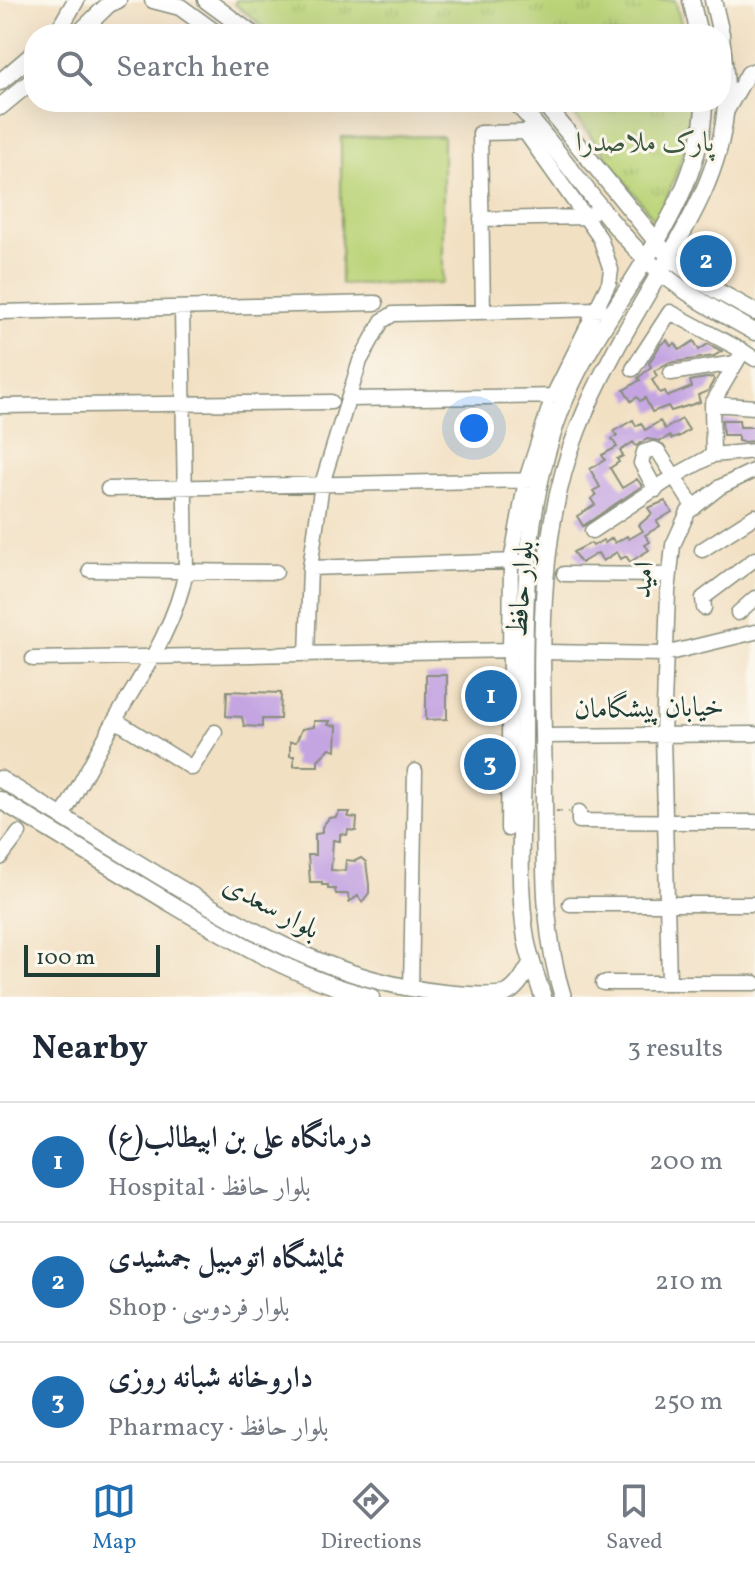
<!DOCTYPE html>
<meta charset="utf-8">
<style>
body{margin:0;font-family:Vollkorn,Amiri,serif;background:#f6f6f7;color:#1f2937}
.scale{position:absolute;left:24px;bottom:20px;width:136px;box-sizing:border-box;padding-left:8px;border:4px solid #1f3d34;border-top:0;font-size:22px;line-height:28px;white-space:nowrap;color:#1f3d34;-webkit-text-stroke:6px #fbf7ec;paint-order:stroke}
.you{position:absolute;left:474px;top:428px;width:28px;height:28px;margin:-20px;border:6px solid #fff;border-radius:50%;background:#1a73e8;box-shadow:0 0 0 12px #1a73e833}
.badge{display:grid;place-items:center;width:52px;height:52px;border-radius:50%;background:#1f6fb2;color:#fff;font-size:26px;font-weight:700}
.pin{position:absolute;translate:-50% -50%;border:4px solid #fff;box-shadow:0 2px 8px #0006}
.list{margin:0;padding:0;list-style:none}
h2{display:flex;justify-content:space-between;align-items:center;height:104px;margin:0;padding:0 32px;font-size:34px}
h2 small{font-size:26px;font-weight:400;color:#747a83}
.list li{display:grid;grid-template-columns:52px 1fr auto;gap:24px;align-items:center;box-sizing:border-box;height:120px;padding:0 32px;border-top:2px solid #e0e1e3}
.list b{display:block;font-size:30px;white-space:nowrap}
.list p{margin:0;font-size:26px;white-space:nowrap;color:#747a83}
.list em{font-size:26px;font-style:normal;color:#747a83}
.icon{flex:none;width:44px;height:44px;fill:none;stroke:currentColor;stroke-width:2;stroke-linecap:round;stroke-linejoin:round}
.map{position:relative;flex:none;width:755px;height:997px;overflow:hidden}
.search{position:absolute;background:#fff;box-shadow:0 8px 32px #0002;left:24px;right:24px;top:24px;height:88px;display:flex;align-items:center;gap:20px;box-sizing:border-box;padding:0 28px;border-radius:32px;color:#747a83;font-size:30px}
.sheet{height:464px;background:#fff}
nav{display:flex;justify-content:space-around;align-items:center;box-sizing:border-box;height:112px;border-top:2px solid #e0e1e3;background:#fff;font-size:22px;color:#747a83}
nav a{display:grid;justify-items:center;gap:4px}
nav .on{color:#1f6fb2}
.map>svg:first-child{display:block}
</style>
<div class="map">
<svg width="755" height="997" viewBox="0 0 755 997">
<defs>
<pattern id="park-tufts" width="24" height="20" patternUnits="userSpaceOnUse" patternTransform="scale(2)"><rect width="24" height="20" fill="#bbd479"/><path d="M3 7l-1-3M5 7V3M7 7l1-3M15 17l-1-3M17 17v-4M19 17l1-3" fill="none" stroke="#a0b769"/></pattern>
</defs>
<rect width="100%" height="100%" fill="#fbf7ec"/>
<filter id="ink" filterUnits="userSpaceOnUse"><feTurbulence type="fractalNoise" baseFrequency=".0125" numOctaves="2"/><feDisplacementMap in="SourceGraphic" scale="16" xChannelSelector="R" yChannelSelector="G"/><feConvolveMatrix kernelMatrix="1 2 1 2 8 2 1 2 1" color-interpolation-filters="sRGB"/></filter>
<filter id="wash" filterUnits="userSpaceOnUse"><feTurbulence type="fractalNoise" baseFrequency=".006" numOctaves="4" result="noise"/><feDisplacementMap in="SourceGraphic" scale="32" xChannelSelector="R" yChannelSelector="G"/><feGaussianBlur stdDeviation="1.8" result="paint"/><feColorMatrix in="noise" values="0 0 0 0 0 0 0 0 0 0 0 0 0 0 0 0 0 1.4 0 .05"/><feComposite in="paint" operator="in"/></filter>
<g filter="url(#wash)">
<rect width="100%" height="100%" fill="#f2e0c3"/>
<path fill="url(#park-tufts)" stroke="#6d8856" stroke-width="2" d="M236,0h439l9,34h-204l-6,-3 -67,-3 -40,6h-95l-37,-30z
M565,102h127c-3,43 -17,81 -37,119z"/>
<path fill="#bbd479" stroke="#6d8856" stroke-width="2" d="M443,136v147l-102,1v-147z"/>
<g id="blocks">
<path fill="#c4a5e2" d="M667,340l4,6 4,-3 5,7 14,-9 5,9 9,-6 14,7 -8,5 -46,7 -14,8 3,5 -5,4 8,13 5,-2 2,6 25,-10 -2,-6 4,-1 19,-3 1,3 -6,11 -10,4 2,7 -29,9 -3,-5 -16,6 -7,-14 -5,3 -3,-4 -6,4 -7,-11 16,-10 -2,-2 13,-11 -2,-4 12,-19z
M682,419l7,11 -9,6 -8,3 -3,-3 -8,5 -14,-2 -11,7 -3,-4 -13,9 3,5 -6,3 2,3 -9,6 12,20 15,-9 5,7 -59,40 -6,-10 18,-11 -4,-6 5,-4 -3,-4 7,-4 -10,-18 15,-9 -3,-5 15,-8 -5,-8 5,-3 -3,-5 19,-11 3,6 5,-3 4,7 15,-9 5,8z
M722,420h17l1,7h15v14l-12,1 -5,-1v-6h-15z
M665,501l7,11 -15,9 3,5 -15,9 5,7 -5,3 4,5 -19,12 -4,-6 -5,3 -4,-7 -14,9 -5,-8 -17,10 -8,-11 18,-9 2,3 10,-6 2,3 7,-5 3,5 12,-7 2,3 14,-8 -4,-6 13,-11 -4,-6z
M426,675h21v44l-21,1z
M227,691l54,2 -1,26h-18v8l-18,-1 -2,-9 -16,-1z
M314,721h16l-2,4 9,1 -1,24 -6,-2 -12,12v6h-24v-10h-4v-14h6l6,-13 12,-2z
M339,812h11l-2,5 9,1 -1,13 -8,-1 -1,5 -7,-1v7l-7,-1 -2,30 14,1 1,-11 9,1 6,-3 5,4 3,23v8l-7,9 -4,-6 -9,6 -1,-8h-12l-1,-5h-7v-4h-6v-3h-12l-2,-27h7v-21l7,-1v-6l7,-9 7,-1z"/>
</g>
</g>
<g filter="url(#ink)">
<use href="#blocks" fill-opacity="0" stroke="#888e7c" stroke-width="2"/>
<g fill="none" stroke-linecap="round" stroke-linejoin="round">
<g stroke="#888e7c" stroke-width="17">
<path id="minor" d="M725,114l23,-41 7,-3
M481,219l105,-2 5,-3
M483,311l-3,-178 45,-1 75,106 11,32 -2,13 -56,113 -27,84 -15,81 -3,268
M0,312l376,-9
M633,369l37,-57 73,39
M671,373l64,-10
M350,399l212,-3
M712,404l43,3
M0,406l331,-4
M713,455l-1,-51 31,-53 12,8
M108,489l426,-9
M656,490l-15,-27 3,-11 10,-3 4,2 36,57
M592,531l81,-54 40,-22 42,-4
M702,550l53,-34
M310,568l207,-7
M90,570l186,2
M564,574l105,1
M704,608l-1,-10 52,-39
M738,613l17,-15
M543,652l122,2 90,-22
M307,655l3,-87 12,-84 38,-123 22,-40 11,-7 208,-5
M33,659l482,-9
M115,720l77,48 23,-36
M543,736l212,-2
M579,812v9l176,1
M62,817c18,-33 35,-65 53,-97 29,-49 60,-93 71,-149l-4,-263
M0,858l19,-25
M570,904h185
M669,982l-6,-247 5,-143 5,-47 15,-33 32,-25 35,-17
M603,983h152
M411,989l4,-218"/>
</g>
<g stroke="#888e7c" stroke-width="19">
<path id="major" d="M153,0l27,7 37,27
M206,0l46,34
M691,0l8,34
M713,0l8,34
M53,34l8,-8 15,-26
M78,34l31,-30 9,-4
M0,82l34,-29
M515,102c48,50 83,111 133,159 30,29 71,51 107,71
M543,102l126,155 32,25 54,30
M0,107l34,-28
M0,779c54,33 107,65 161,98 93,56 173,104 283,116 19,2 43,4 61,1 13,-5 20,-21 27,-32
M0,800c54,33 108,65 162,98 67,40 133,80 209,99
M543,997c-6,-19 -13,-38 -17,-58 -10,-63 -3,-135 -2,-199 1,-120 -5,-232 43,-345 39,-93 136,-188 137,-293
M563,997c-21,-66 -18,-135 -19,-203 -1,-121 -12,-250 34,-365 21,-54 51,-104 81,-155 29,-50 60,-100 66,-160 3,-26 -1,-52 -4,-78"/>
</g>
<path stroke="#888e7c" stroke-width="2" stroke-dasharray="6 6" stroke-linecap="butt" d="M556,811l13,1"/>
<use href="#minor" stroke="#fff" stroke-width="14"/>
<use href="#major" stroke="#fff" stroke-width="16"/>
</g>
</g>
<g text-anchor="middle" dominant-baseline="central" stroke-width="6" stroke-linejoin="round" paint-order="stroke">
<g font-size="28" fill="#3e5b42" stroke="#fbf7ec">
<text x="645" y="143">پارک ملاصدرا</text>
</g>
<g font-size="28" fill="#1f3d34" stroke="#fbf7ec">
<text transform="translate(644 580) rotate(-85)">امید</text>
<text transform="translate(522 589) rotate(-86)">بلوار حافظ</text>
<text transform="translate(649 709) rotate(-1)">خیابان پیشگامان</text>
<text transform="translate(271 908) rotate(28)">بلوار سعدی</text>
</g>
</g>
</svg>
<div class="scale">100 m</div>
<div class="you"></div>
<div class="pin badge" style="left:491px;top:696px">1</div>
<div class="pin badge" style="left:706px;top:261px">2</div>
<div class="pin badge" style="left:490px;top:764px">3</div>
<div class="search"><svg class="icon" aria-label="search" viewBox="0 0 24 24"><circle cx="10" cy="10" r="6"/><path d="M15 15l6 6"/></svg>Search here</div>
</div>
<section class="sheet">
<h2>Nearby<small>3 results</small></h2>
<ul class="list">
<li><span class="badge">1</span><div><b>درمانگاه علی بن ابیطالب(ع)</b><p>Hospital · بلوار حافظ</p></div><em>200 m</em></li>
<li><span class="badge">2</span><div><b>نمایشگاه اتومبیل جمشیدی</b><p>Shop · بلوار فردوسی</p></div><em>210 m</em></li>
<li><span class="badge">3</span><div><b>داروخانه شبانه روزی</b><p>Pharmacy · بلوار حافظ</p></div><em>250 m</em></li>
</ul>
</section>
<nav>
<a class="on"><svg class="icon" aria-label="map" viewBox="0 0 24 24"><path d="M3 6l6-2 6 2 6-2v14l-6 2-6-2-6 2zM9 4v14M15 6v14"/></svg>Map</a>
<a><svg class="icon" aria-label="directions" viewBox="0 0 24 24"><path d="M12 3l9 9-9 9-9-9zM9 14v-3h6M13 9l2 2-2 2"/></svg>Directions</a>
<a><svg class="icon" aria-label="saved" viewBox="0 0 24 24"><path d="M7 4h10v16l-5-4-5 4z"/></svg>Saved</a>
</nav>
